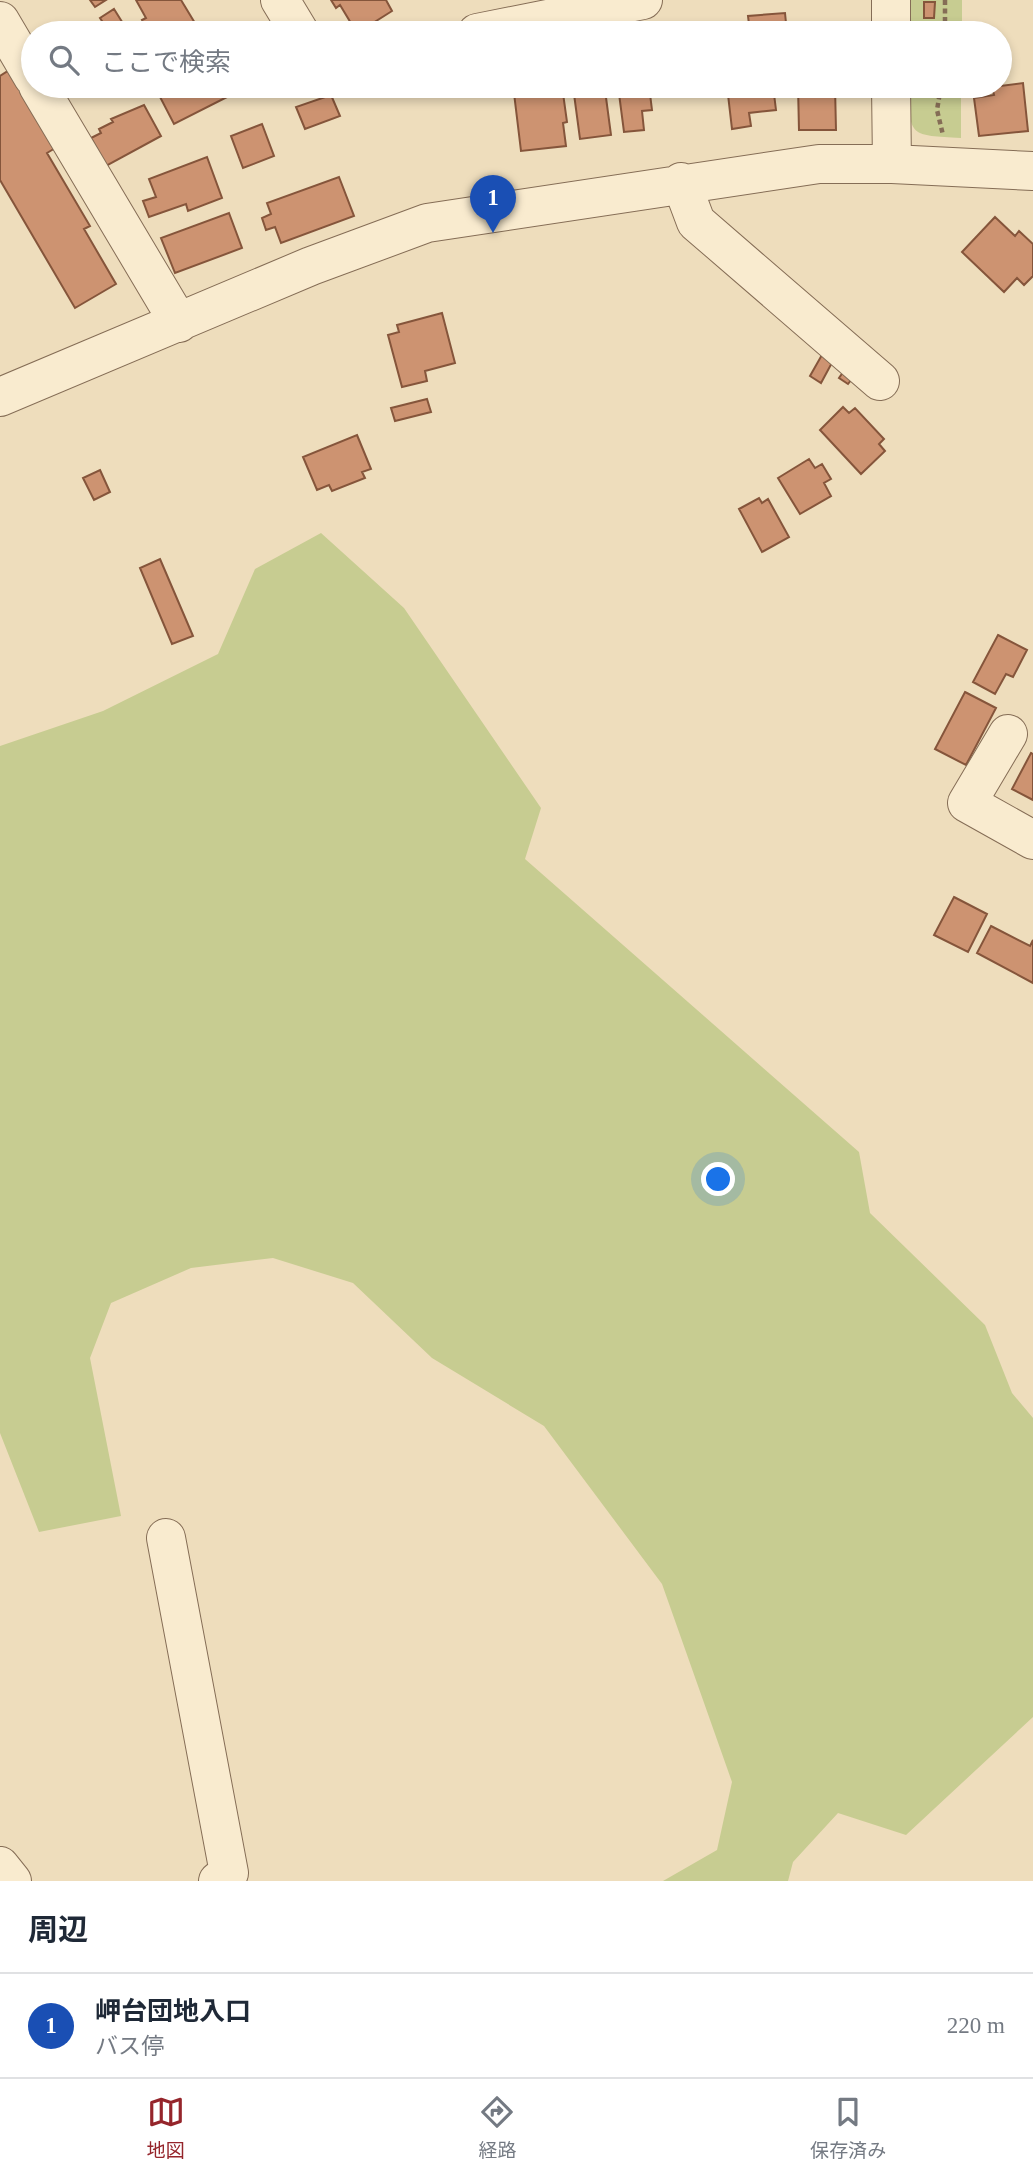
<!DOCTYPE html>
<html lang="ja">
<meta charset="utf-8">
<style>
body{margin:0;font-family:"Times New Roman","Noto Sans JP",serif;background:#f6f6f7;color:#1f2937}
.you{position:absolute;left:719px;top:1180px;width:24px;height:24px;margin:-18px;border:5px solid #fff;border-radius:50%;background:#1a73e8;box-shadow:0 0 0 10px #1a73e833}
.badge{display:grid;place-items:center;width:46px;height:46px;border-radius:50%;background:#95252b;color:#fff;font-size:23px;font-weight:700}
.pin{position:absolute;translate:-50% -58px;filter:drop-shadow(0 2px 4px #0008)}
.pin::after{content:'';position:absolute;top:37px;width:24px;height:21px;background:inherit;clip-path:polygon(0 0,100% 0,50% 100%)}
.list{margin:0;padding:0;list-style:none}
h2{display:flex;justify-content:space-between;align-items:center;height:91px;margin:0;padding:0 28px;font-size:30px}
h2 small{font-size:23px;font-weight:400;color:#747a83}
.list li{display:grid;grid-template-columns:46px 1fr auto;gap:21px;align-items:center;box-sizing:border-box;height:105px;padding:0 28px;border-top:2px solid #e0e1e3}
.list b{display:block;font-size:26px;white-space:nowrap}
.list p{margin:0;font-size:23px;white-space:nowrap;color:#747a83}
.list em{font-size:23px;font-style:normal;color:#747a83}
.icon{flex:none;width:38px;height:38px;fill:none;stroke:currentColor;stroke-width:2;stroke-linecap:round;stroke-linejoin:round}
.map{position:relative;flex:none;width:1033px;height:1881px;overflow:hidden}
.search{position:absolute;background:#fff;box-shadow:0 4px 10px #0003;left:21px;right:21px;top:21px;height:77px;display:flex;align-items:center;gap:18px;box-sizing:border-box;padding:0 24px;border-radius:38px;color:#747a83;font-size:26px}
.sheet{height:196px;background:#fff}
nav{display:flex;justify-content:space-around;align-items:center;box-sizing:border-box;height:98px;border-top:2px solid #e0e1e3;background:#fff;font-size:19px;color:#747a83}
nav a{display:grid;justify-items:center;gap:4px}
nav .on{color:#95252b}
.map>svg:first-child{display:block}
</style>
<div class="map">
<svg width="1033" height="1881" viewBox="0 0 1033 1881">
<rect width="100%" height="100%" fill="#eeddbc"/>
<path fill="#c7cc91" d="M907,0h55v33h-55z
M908,86h53v52c-50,-3 -52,0 -53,-52z
M321,533l83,75 137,200 -16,51 334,293 11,61 115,112 27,68 21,25v299l-127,118 -68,-22 -45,49 -5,19h-125l54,-31 15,-68 -70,-198 -118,-158 -112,-68 -79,-75 -80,-25 -82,10 -80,35 -21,55 31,158 -82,16 -39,-99v-687l103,-35 115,-57 37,-85z"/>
<path fill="#cd9371" stroke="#85553b" stroke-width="2" d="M90,0h16l-11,7z
M136,0h45l20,33h-51l-8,-13 4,-2z
M331,0h55l6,11 -35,22 -17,-28 -4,3z
M924,2h11l-1,16h-10z
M114,9l15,24h-19l-10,-15z
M785,13l2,20h-37l-2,-17z
M11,69l46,78 -10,6 43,73 -6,3 32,55 -41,24 -75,-128v-104z
M1023,83l5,48 -49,5 -5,-38 20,-3 -2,-8z
M178,86h51l4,8 -59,30 -15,-29z
M537,86h25l5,36 -4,1 3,23 -45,5 -7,-58 7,-1 -1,-4z
M572,86h35l-34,4z
M618,86h31l3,24 -10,1 2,19 -20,2z
M727,86h46l3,24 -27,3 2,13 -19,3z
M798,86h37l1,44h-37z
M605,90l6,45 -31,4 -6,-45z
M331,95l9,21 -35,13 -9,-22z
M144,105l17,31 -55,30 -15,-28 10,-5 -2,-4 14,-7 -2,-3z
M262,124l12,32 -31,12 -12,-32z
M207,157l15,41 -34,13 -2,-7 -37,13 -6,-16 13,-4 -7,-18z
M339,177l15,39 -73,27 -6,-16 -9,3 -4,-12 9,-4 -4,-11z
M229,213l13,35 -67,25 -14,-35z
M995,217l20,19 4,-5 14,13v32l-9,9 -7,-7 -13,14 -42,-40z
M442,313l13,50 -30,8 2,10 -25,6 -14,-52 11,-3 -2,-7z
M823,353l11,6 -13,24 -11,-7z
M846,368l9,7 -7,9 -9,-6z
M427,399l4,13 -36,9 -4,-13z
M843,407l6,6 6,-5 29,31 -5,5 6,7 -24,23 -41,-44z
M357,435l14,34 -9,3 3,6 -33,13 -3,-6 -12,5 -14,-33z
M809,459l6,9 7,-4 9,15 -7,4 7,13 -31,18 -22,-36z
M100,470l10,22 -16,8 -11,-22z
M759,498l3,5 6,-4 21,38 -27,15 -23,-43z
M160,559l33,77 -21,8 -32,-76z
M998,635l29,15 -14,27 -7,-3 -11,20 -22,-12z
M965,692l31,16 -30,57 -31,-16z
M1031,753l2,1v46l-21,-11z
M954,897l33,17 -19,38 -34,-17z
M991,926l39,20 3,-6v43l-56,-30z"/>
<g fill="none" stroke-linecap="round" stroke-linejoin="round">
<g stroke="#856d56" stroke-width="40">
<path id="minor" d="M280,0l20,33
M891,0v33
M0,21l33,56
M477,33l166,-33
M38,86l141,237
M891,86l1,78
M681,182l15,40 184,159
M0,397l311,-131 116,-43 392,-59h73l141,7
M1008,734l-41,69 66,37
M166,1538l63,335 -11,8
M0,1866l12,15"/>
</g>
<path stroke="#856d56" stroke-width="4.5" stroke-dasharray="5 3.5" stroke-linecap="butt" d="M945,0v33
M941,86l-4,24 6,25"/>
<use href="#minor" stroke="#f9ebcf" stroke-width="38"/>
</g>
</svg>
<div class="you"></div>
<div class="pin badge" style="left:493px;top:233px;background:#1a4fb4">1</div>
<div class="search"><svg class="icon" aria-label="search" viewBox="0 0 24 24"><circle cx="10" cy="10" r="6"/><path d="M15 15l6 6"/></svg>ここで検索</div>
</div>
<section class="sheet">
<h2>周辺<small></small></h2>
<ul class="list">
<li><span class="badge" style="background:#1a4fb4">1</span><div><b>岬台団地入口</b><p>バス停</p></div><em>220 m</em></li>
</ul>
</section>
<nav>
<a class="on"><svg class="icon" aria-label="map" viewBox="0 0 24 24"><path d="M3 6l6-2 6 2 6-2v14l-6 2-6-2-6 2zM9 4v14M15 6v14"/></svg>地図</a>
<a><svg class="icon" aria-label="directions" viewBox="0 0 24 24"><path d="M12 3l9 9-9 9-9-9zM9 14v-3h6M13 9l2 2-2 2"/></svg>経路</a>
<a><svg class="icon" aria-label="saved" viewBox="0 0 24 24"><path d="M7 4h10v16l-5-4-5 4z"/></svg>保存済み</a>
</nav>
